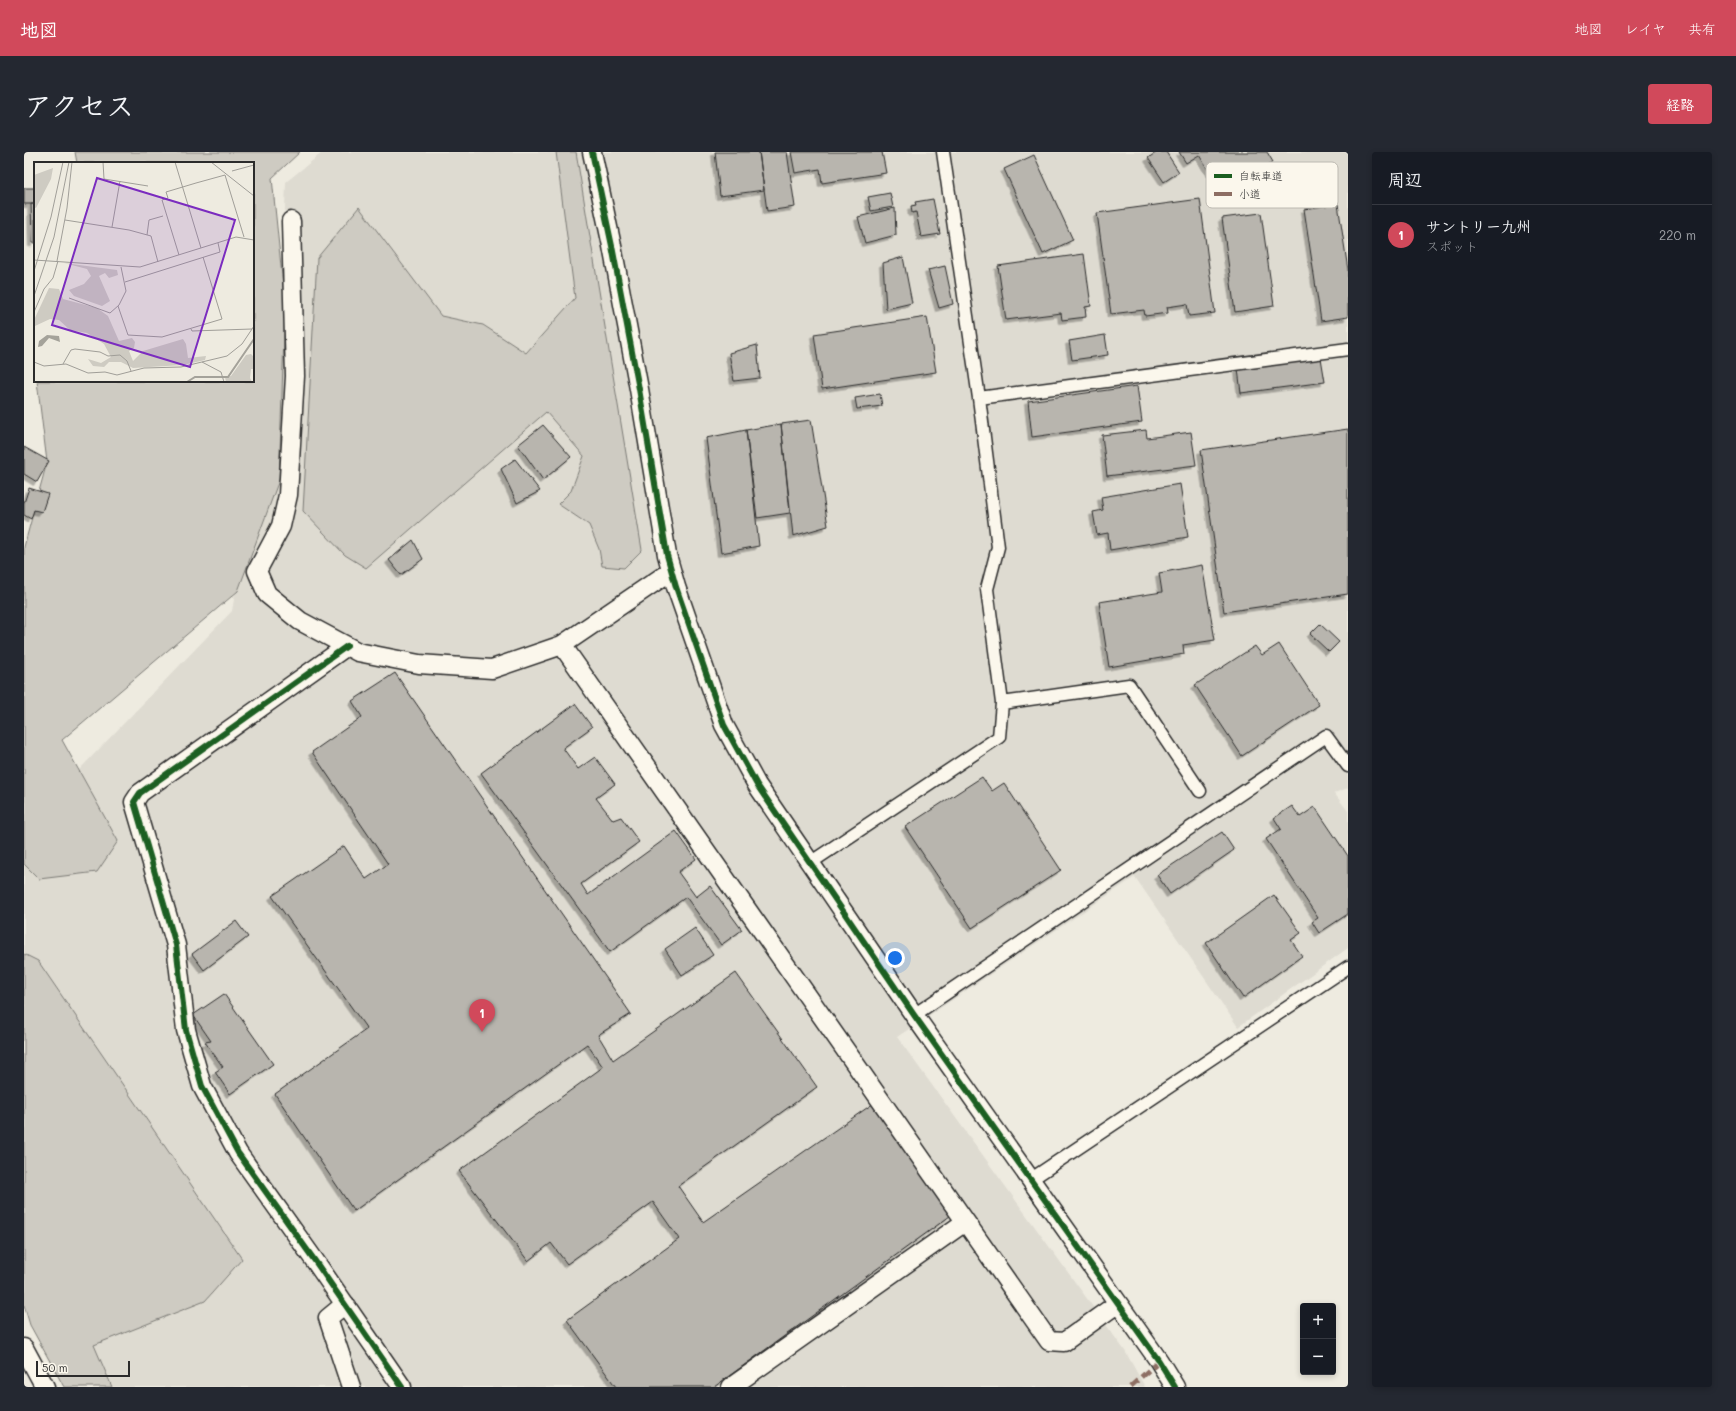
<!DOCTYPE html>
<html lang="ja">
<meta charset="utf-8">
<style>
body{margin:0;font-family:Mali,"Klee One",sans-serif;background:#242831;color:#f1f3f6}
.controls{position:absolute;right:12px;bottom:12px;display:grid;overflow:hidden;border-radius:4px;box-shadow:0 2px 6px #0003}
.controls button{width:36px;height:36px;display:grid;place-items:center;padding:0;border:0;border-bottom:1px solid #363941;background:#171b24;color:#f1f3f6;font:20px sans-serif}
.scale{position:absolute;left:12px;bottom:10px;width:94px;box-sizing:border-box;padding-left:4px;border:2px solid #2b2b2b;border-top:0;font-size:11px;line-height:14px;white-space:nowrap;color:#2b2b2b;-webkit-text-stroke:3px #fbf7ec;paint-order:stroke}
.you{position:absolute;left:871px;top:806px;width:14px;height:14px;margin:-10px;border:3px solid #fff;border-radius:50%;background:#1a73e8;box-shadow:0 0 0 6px #1a73e833}
.badge{display:grid;place-items:center;width:26px;height:26px;border-radius:50%;background:#d1495b;color:#fff;font-size:13px;font-weight:700}
.pin{position:absolute;translate:-50% -33px;filter:drop-shadow(0 1px 2px #0008)}
.pin::after{content:'';position:absolute;top:21px;width:14px;height:12px;background:inherit;clip-path:polygon(0 0,100% 0,50% 100%)}
.list{margin:0;padding:0;list-style:none}
h2{display:flex;justify-content:space-between;align-items:center;height:52px;margin:0;padding:0 16px;font-size:17px}
h2 small{font-size:13px;font-weight:400;color:#9ea1a6}
.list li{display:grid;grid-template-columns:26px 1fr auto;gap:12px;align-items:center;box-sizing:border-box;height:60px;padding:0 16px;border-top:1px solid #363941}
.list b{display:block;font-size:15px;white-space:nowrap}
.list p{margin:0;font-size:13px;white-space:nowrap;color:#9ea1a6}
.list em{font-size:13px;font-style:normal;color:#9ea1a6}
.map{position:relative;flex:none;width:1324px;height:1235px;overflow:hidden;border-radius:4px}
header{display:flex;align-items:center;gap:24px;box-sizing:border-box;height:56px;padding:0 20px;background:#d1495b;color:#fff}
header strong{font-size:19px}
nav{display:flex;gap:22px;margin-inline-start:auto;font-size:14px}
.intro{display:flex;align-items:center;justify-content:space-between;box-sizing:border-box;height:96px;padding:0 24px}
h1{margin:0;font-size:28px}
.button{padding:10px 18px;border-radius:4px;background:#d1495b;color:#fff;font-size:14px;font-weight:700}
main{display:flex;gap:24px;padding:0 24px}
aside{flex:1;background:#171b24;border-radius:4px;box-shadow:0 2px 6px #0003}
.map>svg:first-child{display:block}
</style>
<header>
<strong>地図</strong>
<nav><a>地図</a><a>レイヤ</a><a>共有</a></nav>
</header>
<div class="intro"><h1>アクセス</h1><a class="button">経路</a></div>
<main>
<div class="map">
<svg width="1324" height="1235" viewBox="0 0 1324 1235">
<defs>
<filter id="shadow"><feDropShadow dx="-3.5" dy="3.5" stdDeviation="0" flood-color="#0004"/></filter>
</defs>
<rect width="100%" height="100%" fill="#eeebe0"/>
<filter id="ink" filterUnits="userSpaceOnUse"><feTurbulence type="fractalNoise" baseFrequency=".025" numOctaves="2"/><feDisplacementMap in="SourceGraphic" scale="8" xChannelSelector="R" yChannelSelector="G"/><feConvolveMatrix kernelMatrix="1 2 1 2 8 2 1 2 1" color-interpolation-filters="sRGB"/></filter>
<g filter="url(#ink)">
<path fill="#dedbd1" d="M299,0h1025v636l-14,5 14,18v137l-110,79 -103,-150 -238,160 228,314 20,36h-1046l-75,-236v-324l208,-216 48,-274 6,-155z"/>
<path fill="#cecbc2" stroke="#7c7b76" d="M51,0h225l-28,26 13,128 -6,174 -41,111 -176,149 56,101 -21,31 -58,7 -15,-15v-317l23,-85 -10,-81h216v-218h-176z
M532,0h20l66,398 -18,18 -22,-2 -3,-17 -10,-24 -31,-21 13,-13 13,-35 -38,-44 -180,156 -21,-13 -42,-44 14,-253 42,-51 82,109 42,9 43,28 49,-55z
M0,802l14,7 204,298 -37,42 -111,44 18,42h-48l-34,-62 -6,-20z"/>
<path fill="#b8b5ae" stroke="#2b2b2b" filter="url(#shadow)" d="M691,0h44l5,38 -44,6z
M735,0h28l8,55 -28,4z
M767,0h91l4,21 -64,10 -2,-14 -25,4z
M1133,0h9l13,20 -15,10 -16,-24z
M1155,0h88l6,10 -37,24 -26,-13 -11,-18 -13,8z
M1010,3l39,85 -30,14 -39,-85z
M0,36h11v16h-11z
M866,41l3,14 -22,4 -3,-14z
M909,47l7,35 -19,3 -5,-25 -4,1 -1,-7 5,-1 -1,-3z
M1176,47l15,114 -26,3 -2,-12 -20,3 1,6 -23,3 -1,-6 -33,4 -14,-101z
M7,52h4v39h-3z
M1314,52l10,66v47l-27,4 -17,-112z
M871,56l1,27 -31,8 -7,-26z
M1237,61l13,93 -39,6 -13,-94z
M1060,102l7,52 -6,1 1,10 -24,3 -1,-7 -55,7 -8,-54z
M879,105l9,46 -26,6 -3,-46z
M921,114l8,38 -14,4 -11,-38z
M903,165l9,55 -114,17 -8,-55z
M1081,183l3,20 -36,5 -3,-19z
M733,193l3,33 -26,3 -5,-28z
M1297,206l4,24 -84,11 -3,-24z
M1113,234l5,36 -110,15 -4,-36z
M856,242l2,12 -25,3 -2,-11z
M787,268l17,106 -35,10 -12,-112z
M757,272l9,89 -33,5 -11,-88z
M519,273l28,32 -28,23 -25,-35z
M1324,277v165l-124,18 -23,-162z
M722,278l13,116 -38,7 -15,-115z
M1122,278l1,8 44,-6 5,33 -89,11 -5,-41z
M0,295l25,14 -12,21 -13,-8z
M491,307l25,32 -23,12 -16,-34z
M1156,332l8,53 -78,13 -2,-17 -11,2 -4,-23 10,-2 -2,-13z
M5,336l19,6 -6,18 -8,-2 -3,9 -7,-4v-12z
M389,388l10,19 -22,16 -12,-15z
M1178,413l13,75 -32,5 1,9 -75,13 -10,-65 63,-10 -3,-19z
M1296,472l19,18 -10,10 -19,-18z
M1255,492l40,61 -77,51 -47,-71 60,-39 7,9z
M371,521l236,341 -33,21 15,25 123,-87 81,114 -139,99 25,36 171,-119 76,113 -236,171h-98l-49,-67 112,-81 -26,-37 -86,62 -16,-21 -23,18 -69,-90 144,-104 -16,-23 -233,167 -79,-117 92,-65 -95,-133 72,-50 22,33 22,-15 -76,-112 50,-35 -10,-16z
M551,552l17,23 -29,21 15,21 17,-12 20,27 -19,14 17,22 8,-3 18,25 -58,42 7,11 88,-64 20,28 -18,13 18,25 14,-11 32,44 -21,15 -35,-48 -76,55 -129,-179z
M958,625l10,14 12,-8 57,87 -89,58 -67,-101z
M1268,654l8,11 15,-10 33,49v58l-29,19 -7,-11 6,-4 -52,-79 15,-10 -7,-11z
M1198,680l12,18 -64,44 -13,-19z
M1250,743l27,38 -10,7 11,16 -59,42 -37,-55z
M212,769l12,16 -44,33 -12,-16z
M671,776l18,27 -31,20 -17,-26z
M200,842l49,70 -43,30 -15,-22 8,-5 -18,-25 6,-1 -18,-26z"/>
<g fill="none" stroke-linecap="round" stroke-linejoin="round">
<g stroke="#2b2b2b" stroke-width="15">
<path id="street" d="M955,246l369,-49
M978,551l127,-18 71,106
M786,711l189,-126 3,-34 -15,-114 11,-42 -19,-149 -36,-246
M890,863l412,-279 22,30
M1006,1028l318,-213"/>
</g>
<g stroke="#2b2b2b" stroke-width="21">
<path id="secondary" d="M568,0l20,94 27,143 28,166 9,32 48,138 33,60 157,230 245,346 16,26
M267,69l4,155 -7,119 -7,31 -24,45 10,23 33,27 58,31 61,12 73,5 70,-24 109,-74
M538,493l487,696 15,1 53,-38
M323,494l-207,147 -6,9 42,143 10,85 16,56 36,67 77,108 87,126
M321,1152l-17,14 23,69
M0,1196l21,39
M707,1235l234,-165"/>
</g>
<use href="#street" stroke="#fbf7ec" stroke-width="12"/>
<use href="#secondary" stroke="#fbf7ec" stroke-width="18"/>
<path stroke="#8d6e63" stroke-width="5" stroke-dasharray="10 5" stroke-linecap="butt" d="M1106,1235l29,-26"/>
<g stroke="#fbf7ec" stroke-width="8">
<path id="cycleway" d="M568,0l20,94 27,143 28,166 9,32 48,138 33,60 157,230 245,346 16,26
M323,494l-207,147 -6,9 42,143 10,85 16,56 36,67 77,108 87,126"/>
</g>
<use href="#cycleway" stroke="#1b5e20" stroke-width="6"/>
</g>
</g>
<g transform="translate(10 10)">
<rect width="220" height="220" fill="#eeebe0"/>
<path d="M19,6l-2,11 -15,29 -2,-1v-32zM30,101l53,7 1,5 -9,3 -4,-5 -6,3 11,25 -8,5 -28,-10 -5,-6 15,-6 7,-8 -4,-7zM15,126l10,1 4,10 34,9 11,8 11,25 13,-3 3,4 -1,6 -5,3 4,10 10,-10 40,-12 3,5 2,14 18,-2 -1,4 -22,5 -50,3 -12,-6h-12l-5,5 -11,-1 -5,-7 13,4 10,-6 -7,-13 -17,-11 -17,-3 -11,-10 -9,-1 -15,7 -1,-6zM217,192l3,3v12h-3l-1,9 2,4h-26l-1,-5 6,-1 15,-21z" fill="#cecbc2"/>
<path d="M13,173l12,1 1,6 -11,-4 -7,8 -4,1 1,-6z" fill="#a4a29a"/>
<path fill="none" stroke="#a4a29a" stroke-width="2" d="M153,220l8,-5h33l26,-38"/>
<path fill="none" stroke="#a09e98" stroke-width="1" d="M69,0l1,17 44,7M141,0l26,86M177,0l43,34M198,9l22,-6M31,58l64,10 22,6 7,26M78,65l8,-46M113,73l2,-15 14,-4M145,93l-17,-55 6,-2 -2,-6 30,-9 29,-8 19,62M0,98l106,7 96,-30 18,3M23,99l10,-53 5,-46M0,109l17,-54 12,-55M91,120l95,-30 -2,-9M0,134l20,-59 15,-75M35,136l41,15 9,-8 7,-14 -5,-24M84,144l10,29 34,2 60,-18 -19,-62M0,150l10,-23 9,-11 5,-17M157,167l1,2 60,-2M0,200l10,4 22,-2 22,9 17,-1 12,3 27,-7 37,-1 46,-11 15,-12 12,-18M168,200l19,10 3,10M29,202l8,-14 4,-1 25,3 8,4 12,-1 7,6 4,10"/>
<path fill="#7b2cbf" fill-opacity="0.15" stroke="#7b2cbf" stroke-width="2" d="M63,16l138,42 -45,147 -138,-42z"/>
<rect width="220" height="220" fill="none" stroke="#2b2b2b" stroke-width="2"/>
</g>
<rect x="1182" y="10" width="132" height="46" rx="6" fill="#fbf7ec" stroke="#bdbab2" stroke-width="1"/>
<rect x="1190" y="22" width="18" height="4" fill="#1b5e20"/>
<rect x="1190" y="40" width="18" height="4" fill="#8d6e63"/>
<g font-size="11" fill="#2b2b2b">
<text x="1215" y="28">自転車道</text>
<text x="1215" y="46">小道</text>
</g>
</svg>
<div class="controls">
<button>+</button>
<button>−</button>
</div>
<div class="scale">50 m</div>
<div class="you"></div>
<div class="pin badge" style="left:458px;top:880px">1</div>
</div>
<aside>
<h2>周辺<small></small></h2>
<ul class="list">
<li><span class="badge">1</span><div><b>サントリー九州</b><p>スポット</p></div><em>220 m</em></li>
</ul>
</aside>
</main>
